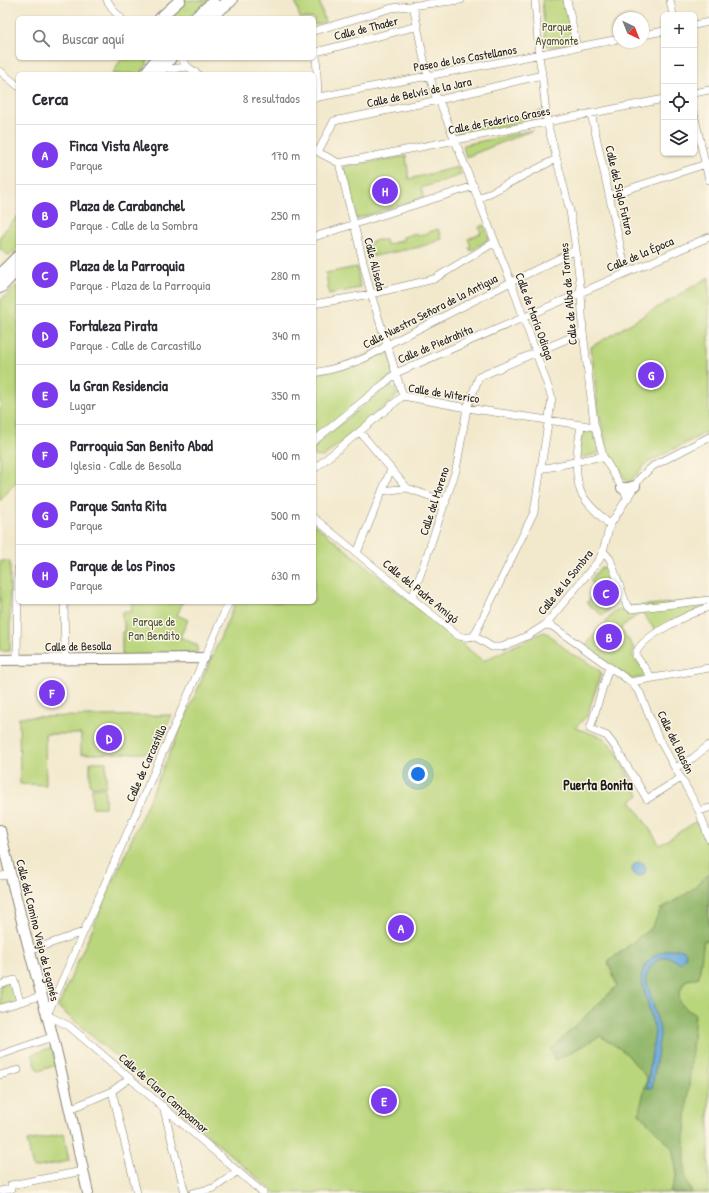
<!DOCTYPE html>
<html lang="es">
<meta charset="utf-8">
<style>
body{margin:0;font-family:"Patrick Hand",sans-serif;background:#f2f2f3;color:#2b2b33}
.controls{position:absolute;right:12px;top:12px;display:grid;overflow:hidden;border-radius:6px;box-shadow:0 1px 3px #0004}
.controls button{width:36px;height:36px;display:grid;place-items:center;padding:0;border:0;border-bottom:1px solid #e1e1e2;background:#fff;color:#2b2b33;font:20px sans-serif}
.compass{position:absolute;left:613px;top:12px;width:36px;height:36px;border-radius:50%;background:#fff;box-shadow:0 1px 3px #0004;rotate:137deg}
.you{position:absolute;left:418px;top:774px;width:14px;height:14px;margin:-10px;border:3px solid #fff;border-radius:50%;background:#1a73e8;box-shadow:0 0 0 6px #1a73e833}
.badge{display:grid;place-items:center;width:26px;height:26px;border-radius:50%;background:#7c3aed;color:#fff;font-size:13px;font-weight:700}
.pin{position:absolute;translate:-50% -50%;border:2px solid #fff;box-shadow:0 1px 4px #0006}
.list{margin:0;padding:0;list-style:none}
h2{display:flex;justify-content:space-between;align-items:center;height:52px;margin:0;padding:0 16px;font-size:17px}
h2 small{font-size:13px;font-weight:400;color:#7c7c81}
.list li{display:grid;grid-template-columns:26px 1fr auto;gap:12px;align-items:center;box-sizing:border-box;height:60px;padding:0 16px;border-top:1px solid #e1e1e2}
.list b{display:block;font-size:15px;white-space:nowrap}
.list p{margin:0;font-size:13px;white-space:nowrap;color:#7c7c81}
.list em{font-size:13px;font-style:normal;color:#7c7c81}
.icon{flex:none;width:22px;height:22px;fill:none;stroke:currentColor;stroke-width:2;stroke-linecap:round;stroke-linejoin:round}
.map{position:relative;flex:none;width:709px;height:1193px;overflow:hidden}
.search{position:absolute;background:#fff;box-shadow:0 1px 3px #0004;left:16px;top:16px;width:300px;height:44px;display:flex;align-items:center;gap:10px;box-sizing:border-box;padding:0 14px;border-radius:6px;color:#7c7c81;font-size:15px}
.panel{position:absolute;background:#fff;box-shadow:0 1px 3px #0004;left:16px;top:72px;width:300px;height:532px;border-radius:6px}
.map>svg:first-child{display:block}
</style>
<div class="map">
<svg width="709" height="1193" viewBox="0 0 709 1193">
<rect width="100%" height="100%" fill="#fcf5e5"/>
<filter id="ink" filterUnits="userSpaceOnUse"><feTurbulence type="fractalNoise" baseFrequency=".025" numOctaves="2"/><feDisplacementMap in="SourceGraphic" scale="8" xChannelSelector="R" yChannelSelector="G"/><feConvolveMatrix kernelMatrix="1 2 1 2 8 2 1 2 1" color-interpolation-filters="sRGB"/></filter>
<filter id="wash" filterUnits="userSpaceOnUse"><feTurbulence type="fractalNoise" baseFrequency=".012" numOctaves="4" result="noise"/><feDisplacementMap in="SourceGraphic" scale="16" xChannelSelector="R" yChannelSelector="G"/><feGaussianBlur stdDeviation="0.9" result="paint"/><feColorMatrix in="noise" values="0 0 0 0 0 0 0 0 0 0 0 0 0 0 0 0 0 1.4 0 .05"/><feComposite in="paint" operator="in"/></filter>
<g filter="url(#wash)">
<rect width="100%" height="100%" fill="#f2e9cd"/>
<path fill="#bad67c" stroke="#6b794c" d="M183,0h26l-21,18h-24z
M295,0h24l6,22 -11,3v-7h-14z
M542,0h23l7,42 -2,2 -19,3 -5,-2z
M122,58h25v6l-6,10h-29z
M542,111v5l-8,5 -71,14 -6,-2 2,-3 15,-4 1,1 29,-9 2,3z
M533,130l-67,27 -3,-10 1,-2 9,-2z
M406,156l3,23 49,-12 3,8 -40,13 3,9 -68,22 -13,-52z
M18,216v31l-8,9 -10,-7v-13z
M484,225l5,14 -18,12 -2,-4 2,-1 -3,-7 13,-6 -2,-6z
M438,229l4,10 -22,8 -51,10 -4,-12 12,-5h8l2,5 16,-5v-3l13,-4 2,3z
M357,267l3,21 -31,6 -3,-21z
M709,277v154l-62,32 -19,21 -22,-38 -9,-43 -6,-56z
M16,286l2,2v191l-18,22v-200z
M387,346l9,27 -82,67v-66z
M387,386h5l5,7 -2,5 -72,59 -9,-1v-10z
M587,429l6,2 6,22 -18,5 -3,-2c2,-8 1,-22 9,-27z
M314,524l169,137 60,-29 4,1 24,21 10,4 19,13 1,2 -14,43 -12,12 27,9 12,11 25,47 -8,6 29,44 38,-25 11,29v344h-434l-217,-186 178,-405h78z
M0,561h10v90h-10z
M601,567l6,1 11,30 -15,18 -16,-13 11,-14 -8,-8z
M709,600v7l-52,26 -15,-21 -22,16 15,21 -3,6 16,21 -17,3 -48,-31 32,-37 10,-4z
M132,602h51l-6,13 11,5 -8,17 17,8v8l-75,3v-24h2v-11h-2v-9h10z
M172,715l-18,38 -73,1v-20h-36l1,51 -26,-1 -1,-67z
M90,762h16v24h-16z
M92,788h13v19h-13z
M14,980l6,22 -20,6v-23z
M51,1048l6,17 -19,6 -6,-17z
M64,1134l5,27 -36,7 -6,-27z"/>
<path fill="#93b76c" stroke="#586a44" d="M709,874v67l-5,-1 -5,37 -14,4c-10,18 -7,24 10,33l-10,117v47l7,15h-22l7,-19 -5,-26 -33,-35 8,-35 -22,-26 -25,-16 -45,25 -4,-12 66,-63 -9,-24 44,-35 9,-18 28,-17z"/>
<path fill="#68a9dc" stroke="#42627c" d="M632 869a7 7 0 1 1 14 0a7 7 0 1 1-14 0Z
M677,949l7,1 2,3c-1,5 -2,7 -6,10 -4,-1 -7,-5 -12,-6 -11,-1 -20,11 -22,21l14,52v6l-8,52h-5l8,-57 -14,-53c3,-19 18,-28 36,-29z"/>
</g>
<g filter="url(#ink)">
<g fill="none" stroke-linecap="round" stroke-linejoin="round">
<g stroke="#878274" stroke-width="8">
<path id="street" d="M107,0l7,11 7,7
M535,0l4,56 3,19 5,47 23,89 6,39 5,43 2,39 11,91 9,33 25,42
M567,0l10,48
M670,0l3,15
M413,5l13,65 5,10 4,15 4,5 72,182 41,116 -18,114 -60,124
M694,25l15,-3
M314,31l78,-23 69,-8
M643,35l21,-4
M183,61l5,6 10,7
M161,66l9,3 18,-2
M0,71l18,15
M694,93l15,-3
M318,97l-2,-45 102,-26
M314,98l305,-59
M591,113l35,159
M694,114l15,66
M314,150l25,13 32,131 32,102
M318,152l16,-31 105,-21 103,-25
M339,163l325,-64
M610,195l99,-32
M478,199l78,-40
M314,237l160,-51
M314,304l57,-10 63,-15 61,-37
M314,373c25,-5 52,-12 73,-28l120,-61 69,-34
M581,425c-3,22 -8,42 -1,65 4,12 21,26 30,35
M360,432l47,56 39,14
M314,441l71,-58 11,-10 313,-136
M541,467l5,1 57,-12
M314,469l89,-73 64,12 128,19
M382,491l25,-3
M314,518l143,117c6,3 11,3 17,1
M603,551l7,8 17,47 4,3 78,-9
M357,553l34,-84
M412,599l44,-129 11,-62 12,-31 104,-45
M64,602l1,57
M229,602l-182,413 22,11 194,167
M545,625l7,1 79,56 9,11 17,42 18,33 14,24 10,19 10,28
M474,636l18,11h10l27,-12 16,-10 54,-65 4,-9 7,-26 30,-47 13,-12 56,-29
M17,659l1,-90
M609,667l-19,62 17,7 9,12 31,51 34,-21
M652,678l-16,-22c-1,-18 58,-44 73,-49
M631,682l78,-14
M675,768l18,-10 16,-13
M699,811l10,-3
M0,876l10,-1
M29,951l54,-19
M0,985l14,-5 6,22
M0,1008l41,-12
M0,1055l52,-18
M0,1075l18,-5
M112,1091l25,102
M163,1106l22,87
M70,1109l42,-18 18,-13
M0,1191l11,-2v-4l72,-14
M193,1193l21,-5 24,-17"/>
</g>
<g stroke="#878274" stroke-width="12">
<path id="secondary" d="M160,18l20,-18
M622,488h6l7,-2
M0,660l204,-2
M0,830c14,62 30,124 47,185 16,59 28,119 41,178"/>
</g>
<g stroke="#878274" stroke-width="14">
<path id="primary" d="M196,18l17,-15
M208,18l23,-18
M146,74l12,-16
M157,74l13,-16
M0,275l18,-18
M0,287l18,-19"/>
</g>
<use href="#street" stroke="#fff" stroke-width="7"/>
<use href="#secondary" stroke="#fff" stroke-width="10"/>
<use href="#primary" stroke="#fff" stroke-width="12"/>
</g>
</g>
<g text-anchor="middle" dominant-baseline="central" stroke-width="3" stroke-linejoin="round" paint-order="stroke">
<g font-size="12" fill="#4b5439" stroke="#fcf5e5">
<text x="557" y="26">Parque<tspan x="557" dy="14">Ayamonte</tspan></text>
<text x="154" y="621">Parque de<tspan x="154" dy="14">Pan Bendito</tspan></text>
</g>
<g font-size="12" fill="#1c1c1c" stroke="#fcf5e5">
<text transform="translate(366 28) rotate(-14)">Calle de Thader</text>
<text transform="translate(465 58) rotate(-10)">Paseo de los Castellanos</text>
<text transform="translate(419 92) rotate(-12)">Calle de Belvís de la Jara</text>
<text transform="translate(499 120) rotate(-11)">Calle de Federico Grases</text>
<text transform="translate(620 190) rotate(77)">Calle del Siglo Futuro</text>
<text transform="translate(640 254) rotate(-23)">Calle de la Época</text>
<text transform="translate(375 264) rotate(76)">Calle Aliseda</text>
<text transform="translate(568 294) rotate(-95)">Calle de Alba de Tormes</text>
<text transform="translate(430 311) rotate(-27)">Calle Nuestra Señora de la Antigua</text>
<text transform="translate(535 316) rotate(70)">Calle de María Odiaga</text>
<text transform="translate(435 344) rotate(-23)">Calle de Piedrahíta</text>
<text transform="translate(444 393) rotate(9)">Calle de Witerico</text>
<text transform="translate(434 501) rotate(-72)">Calle del Moreno</text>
<text transform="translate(565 582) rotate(-51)">Calle de la Sombra</text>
<text transform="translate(421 591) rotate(39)">Calle del Padre Amigó</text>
<text transform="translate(78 646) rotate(-1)">Calle de Besolla</text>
<text transform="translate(676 742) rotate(64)">Calle del Blasón</text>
<text transform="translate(146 763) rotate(-66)">Calle de Carcastillo</text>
<text transform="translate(38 930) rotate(76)">Calle del Camino Viejo de Leganés</text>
<text transform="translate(164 1093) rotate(41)">Calle de Clara Campoamor</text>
</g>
<g font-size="14" font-weight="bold" fill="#1c1c1c" stroke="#fcf5e5">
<text x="598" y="784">Puerta Bonita</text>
</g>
</g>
</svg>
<div class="controls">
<button>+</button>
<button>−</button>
<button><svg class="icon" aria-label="locate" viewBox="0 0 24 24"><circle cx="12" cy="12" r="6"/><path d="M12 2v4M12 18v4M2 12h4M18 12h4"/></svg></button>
<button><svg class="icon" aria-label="layers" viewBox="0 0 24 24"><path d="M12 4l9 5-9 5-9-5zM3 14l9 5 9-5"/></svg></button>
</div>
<svg class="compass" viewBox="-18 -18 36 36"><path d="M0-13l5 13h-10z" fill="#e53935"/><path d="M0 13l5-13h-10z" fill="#7c7c81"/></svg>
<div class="you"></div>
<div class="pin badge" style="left:401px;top:928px">A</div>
<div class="pin badge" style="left:609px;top:637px">B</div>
<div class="pin badge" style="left:606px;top:593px">C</div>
<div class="pin badge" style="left:109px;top:738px">D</div>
<div class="pin badge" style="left:384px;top:1101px">E</div>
<div class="pin badge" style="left:52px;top:693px">F</div>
<div class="pin badge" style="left:651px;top:375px">G</div>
<div class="pin badge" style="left:385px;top:191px">H</div>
<div class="search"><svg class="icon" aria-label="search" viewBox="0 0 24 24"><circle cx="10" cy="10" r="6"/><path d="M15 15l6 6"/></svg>Buscar aquí</div>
<section class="panel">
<h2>Cerca<small>8 resultados</small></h2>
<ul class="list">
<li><span class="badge">A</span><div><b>Finca Vista Alegre</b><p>Parque</p></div><em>170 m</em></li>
<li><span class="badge">B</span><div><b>Plaza de Carabanchel</b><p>Parque · Calle de la Sombra</p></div><em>250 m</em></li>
<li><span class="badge">C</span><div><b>Plaza de la Parroquia</b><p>Parque · Plaza de la Parroquia</p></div><em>280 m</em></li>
<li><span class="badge">D</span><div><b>Fortaleza Pirata</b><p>Parque · Calle de Carcastillo</p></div><em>340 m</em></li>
<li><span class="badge">E</span><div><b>la Gran Residencia</b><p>Lugar</p></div><em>350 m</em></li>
<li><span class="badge">F</span><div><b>Parroquia San Benito Abad</b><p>Iglesia · Calle de Besolla</p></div><em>400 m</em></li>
<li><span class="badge">G</span><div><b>Parque Santa Rita</b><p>Parque</p></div><em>500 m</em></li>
<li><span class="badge">H</span><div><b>Parque de los Pinos</b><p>Parque</p></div><em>630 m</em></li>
</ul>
</section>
</div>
